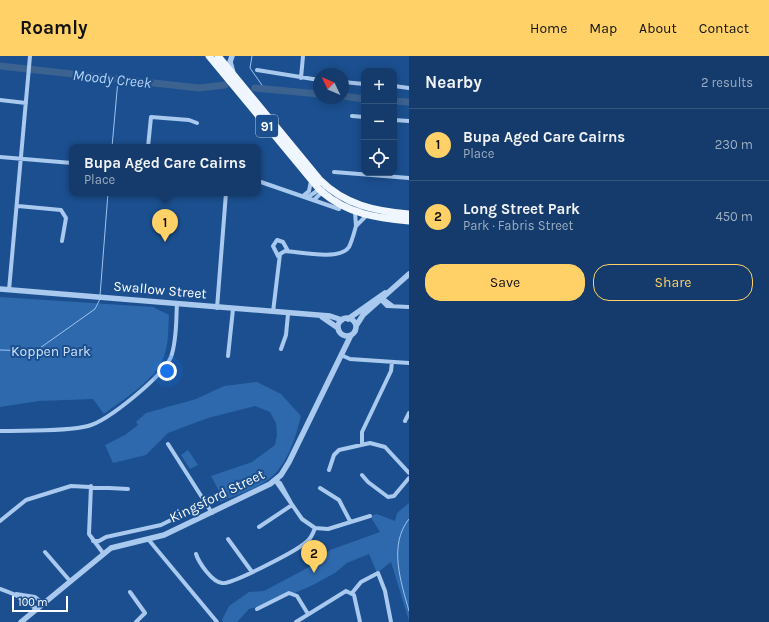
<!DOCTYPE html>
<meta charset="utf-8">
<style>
body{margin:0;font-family:Karla,sans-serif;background:#214673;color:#f1f3f6}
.controls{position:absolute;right:12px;top:12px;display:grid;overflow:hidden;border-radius:8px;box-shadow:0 2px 10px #0003}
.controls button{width:36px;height:36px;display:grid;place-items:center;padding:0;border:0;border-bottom:1px solid #33557e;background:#143b6b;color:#f1f3f6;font:20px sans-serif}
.compass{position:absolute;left:313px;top:12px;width:36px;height:36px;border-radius:50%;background:#143b6b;box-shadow:0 2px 10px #0003;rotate:314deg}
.scale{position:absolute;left:12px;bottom:10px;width:56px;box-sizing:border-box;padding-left:4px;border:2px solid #fff;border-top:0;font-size:11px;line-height:14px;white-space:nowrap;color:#fff;-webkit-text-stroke:3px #1b4f8f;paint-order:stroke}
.you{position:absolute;left:167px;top:315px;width:14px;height:14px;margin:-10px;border:3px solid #fff;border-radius:50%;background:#1a73e8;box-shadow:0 0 0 6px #1a73e833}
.badge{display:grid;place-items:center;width:26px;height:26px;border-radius:50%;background:#ffd166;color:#111;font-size:13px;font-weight:700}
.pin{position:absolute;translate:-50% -33px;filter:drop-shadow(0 1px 2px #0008)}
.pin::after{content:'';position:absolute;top:21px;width:14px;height:12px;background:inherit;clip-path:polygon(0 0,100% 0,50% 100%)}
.popup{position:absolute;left:69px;top:88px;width:192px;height:52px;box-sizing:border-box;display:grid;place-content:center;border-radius:8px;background:#143b6b;filter:drop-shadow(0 1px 3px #0005);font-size:13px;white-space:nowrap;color:#9dadc1}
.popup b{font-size:15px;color:#f1f3f6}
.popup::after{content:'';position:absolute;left:50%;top:100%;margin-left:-8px;border:8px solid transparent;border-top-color:#143b6b}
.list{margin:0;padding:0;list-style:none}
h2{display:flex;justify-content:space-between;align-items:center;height:52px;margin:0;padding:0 16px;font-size:17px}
h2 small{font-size:13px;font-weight:400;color:#9dadc1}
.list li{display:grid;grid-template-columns:26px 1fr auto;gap:12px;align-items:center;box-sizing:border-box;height:72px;padding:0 16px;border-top:1px solid #33557e}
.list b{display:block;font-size:15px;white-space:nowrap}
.list p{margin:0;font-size:13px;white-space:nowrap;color:#9dadc1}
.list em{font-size:13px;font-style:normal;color:#9dadc1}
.actions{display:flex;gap:8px;padding:12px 16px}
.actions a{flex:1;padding:9px 0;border:1px solid #ffd166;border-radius:16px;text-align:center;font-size:14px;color:#ffd166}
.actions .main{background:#ffd166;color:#111}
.icon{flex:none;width:22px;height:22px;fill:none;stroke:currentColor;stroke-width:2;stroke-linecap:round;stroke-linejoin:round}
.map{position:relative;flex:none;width:409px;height:566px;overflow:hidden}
header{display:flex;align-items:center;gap:24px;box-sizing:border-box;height:56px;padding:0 20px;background:#ffd166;color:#111}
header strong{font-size:19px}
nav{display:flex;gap:22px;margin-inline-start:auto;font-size:14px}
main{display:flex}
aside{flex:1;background:#143b6b}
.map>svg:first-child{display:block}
</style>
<header>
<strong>Roamly</strong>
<nav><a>Home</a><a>Map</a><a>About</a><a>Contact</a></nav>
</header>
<main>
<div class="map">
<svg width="409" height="566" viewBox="0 0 409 566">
<rect width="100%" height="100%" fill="#1b4f8f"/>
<path fill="#2e69ad" d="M0,241l153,10 16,8c-1,12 0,26 -4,38 -7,26 -40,45 -61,61l-11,-15 -54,2 -39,6z
M257,326l24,12 20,22c-6,23 -14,52 -36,66 -13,9 -30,13 -45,20l-1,-11 -8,-15 41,-14 23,-17 2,-10 -1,-12 -6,-11 -15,-6 -47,12 -40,15 -22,22 -33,8 -8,-18 20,-10 13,-10 -2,-3 10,-9 50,-14 28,-13z
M188,394l10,15 -8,4 -9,-14z
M409,447v118l-18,-59 -14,11 -8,-19 -22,9 -12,10 -24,13 -45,19 -17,4 -12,13h-14l-1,-2 7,-14 20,-14 15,-1 47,-25 19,-16 50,-18 -10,-16 7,-2 18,7 2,-8z"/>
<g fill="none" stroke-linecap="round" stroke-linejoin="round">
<path stroke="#9cc4f0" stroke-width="1" d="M252,0l-2,12 14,20
M112,91l6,-67
M100,240l8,-103
M0,294l32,1 8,-3 55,-39 5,-10
M409,463c-21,26 -8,63 0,92"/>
<path stroke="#3c6290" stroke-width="7" d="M0,10l199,22 26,-3
M255,32l64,6
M343,40l21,3
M394,45l15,1"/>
<path stroke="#a9c9ee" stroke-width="4" d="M257,14l62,10
M301,22l2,-22
M343,26l21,2
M394,30l15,2
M0,44l26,3
M352,60l12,1
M394,64l15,1
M148,91l3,-30 38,3 8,3
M0,101l72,6
M334,116l75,6
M258,125l81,28
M303,140l6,-5 2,-10
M308,141l12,-8
M314,144l8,-8 3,-7
M18,150l43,4 5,8 -4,23
M355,156l1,14 11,-11
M278,200l-5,-10 4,-6 6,2 5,9
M9,234l21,-234
M381,241l12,9
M379,242l8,8 22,1
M217,252l9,-115
M273,256l7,-58 5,-3c15,1 55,10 64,-4 3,-6 5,-14 7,-21
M281,293l5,-14 2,-21
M341,299l9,4 59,4
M228,300l5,-47
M405,365l4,-8
M0,375c26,-1 64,1 88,-5 20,-5 75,-50 83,-69 6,-17 5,-37 6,-54
M168,388l44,69
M362,388v-12l29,-61 1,-9
M329,414l5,-15 5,-5 31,-7 15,4 24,26
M362,419l6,7 20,15 6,-1 15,-18
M275,424l27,39 13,9 13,1 42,-13
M275,424l5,3 11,20
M91,430l-2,48 14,19
M320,432l19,12 11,21
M0,465l26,-21 45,-14 57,3
M259,471l33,-22
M148,483l69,83
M228,483l24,33
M93,485h6l7,-4 55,-12 44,-22
M45,496l25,29
M196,498c3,9 16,28 26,29 9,2 74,-32 83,-40 5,-3 8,-9 10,-15
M0,533c14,5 26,10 36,20
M130,536l15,21 -9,9
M352,537l9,-11 17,-9 7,18 6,31
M16,538l19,3 8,6
M257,553l32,-16 8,3 11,18
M296,566l50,-31 8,4 6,27"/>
<path stroke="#a9c9ee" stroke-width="5.5" d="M232,0l-2,6 3,11
M0,233l330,27 12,4
M322,261l16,11
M338 271a9 9 0 1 1 18 0a9 9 0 1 1-18 0Z
M348,263l37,-26
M356,270l7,-11 46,-41
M21,566l90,-74 53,-13 106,-51 11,-9 8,-13 62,-127"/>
<path stroke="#f0f6ff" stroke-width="7" d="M209,0l110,133
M218,0l102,124c25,25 55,31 89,34
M322,136c26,22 55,26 87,29"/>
</g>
<g text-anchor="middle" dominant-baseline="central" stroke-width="4" stroke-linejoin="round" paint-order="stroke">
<rect fill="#1b4f8f" stroke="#bbcadd" stroke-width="1" x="256" y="59" width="22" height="22" rx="3"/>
<g font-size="13" font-weight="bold" fill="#fff">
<text x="267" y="70">91</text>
</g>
<g font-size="14" fill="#fff" stroke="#1b4f8f">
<text transform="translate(160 234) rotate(5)">Swallow Street</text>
<text transform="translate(217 440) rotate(-26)">Kingsford Street</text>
</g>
<g font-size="14" fill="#cfe3fa" stroke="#1b4f8f">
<text x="51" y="295">Koppen Park</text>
</g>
<g font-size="15" font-style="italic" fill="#b5d3f5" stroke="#1b4f8f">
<text transform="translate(112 23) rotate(6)">Moody Creek</text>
</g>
</g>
</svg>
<div class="controls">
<button>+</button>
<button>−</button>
<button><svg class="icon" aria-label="locate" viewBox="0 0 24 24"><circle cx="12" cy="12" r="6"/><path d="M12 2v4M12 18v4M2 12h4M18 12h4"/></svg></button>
</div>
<svg class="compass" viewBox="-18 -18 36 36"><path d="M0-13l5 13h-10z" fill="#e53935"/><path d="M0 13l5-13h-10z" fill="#9dadc1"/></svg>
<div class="scale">100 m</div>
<div class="you"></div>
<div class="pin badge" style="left:165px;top:186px">1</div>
<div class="popup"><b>Bupa Aged Care Cairns</b>Place</div>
<div class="pin badge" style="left:314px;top:517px">2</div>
</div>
<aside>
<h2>Nearby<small>2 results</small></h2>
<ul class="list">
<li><span class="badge">1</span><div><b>Bupa Aged Care Cairns</b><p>Place</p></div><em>230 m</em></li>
<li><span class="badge">2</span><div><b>Long Street Park</b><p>Park · Fabris Street</p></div><em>450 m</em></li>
</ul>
<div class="actions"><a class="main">Save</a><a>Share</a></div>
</aside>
</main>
